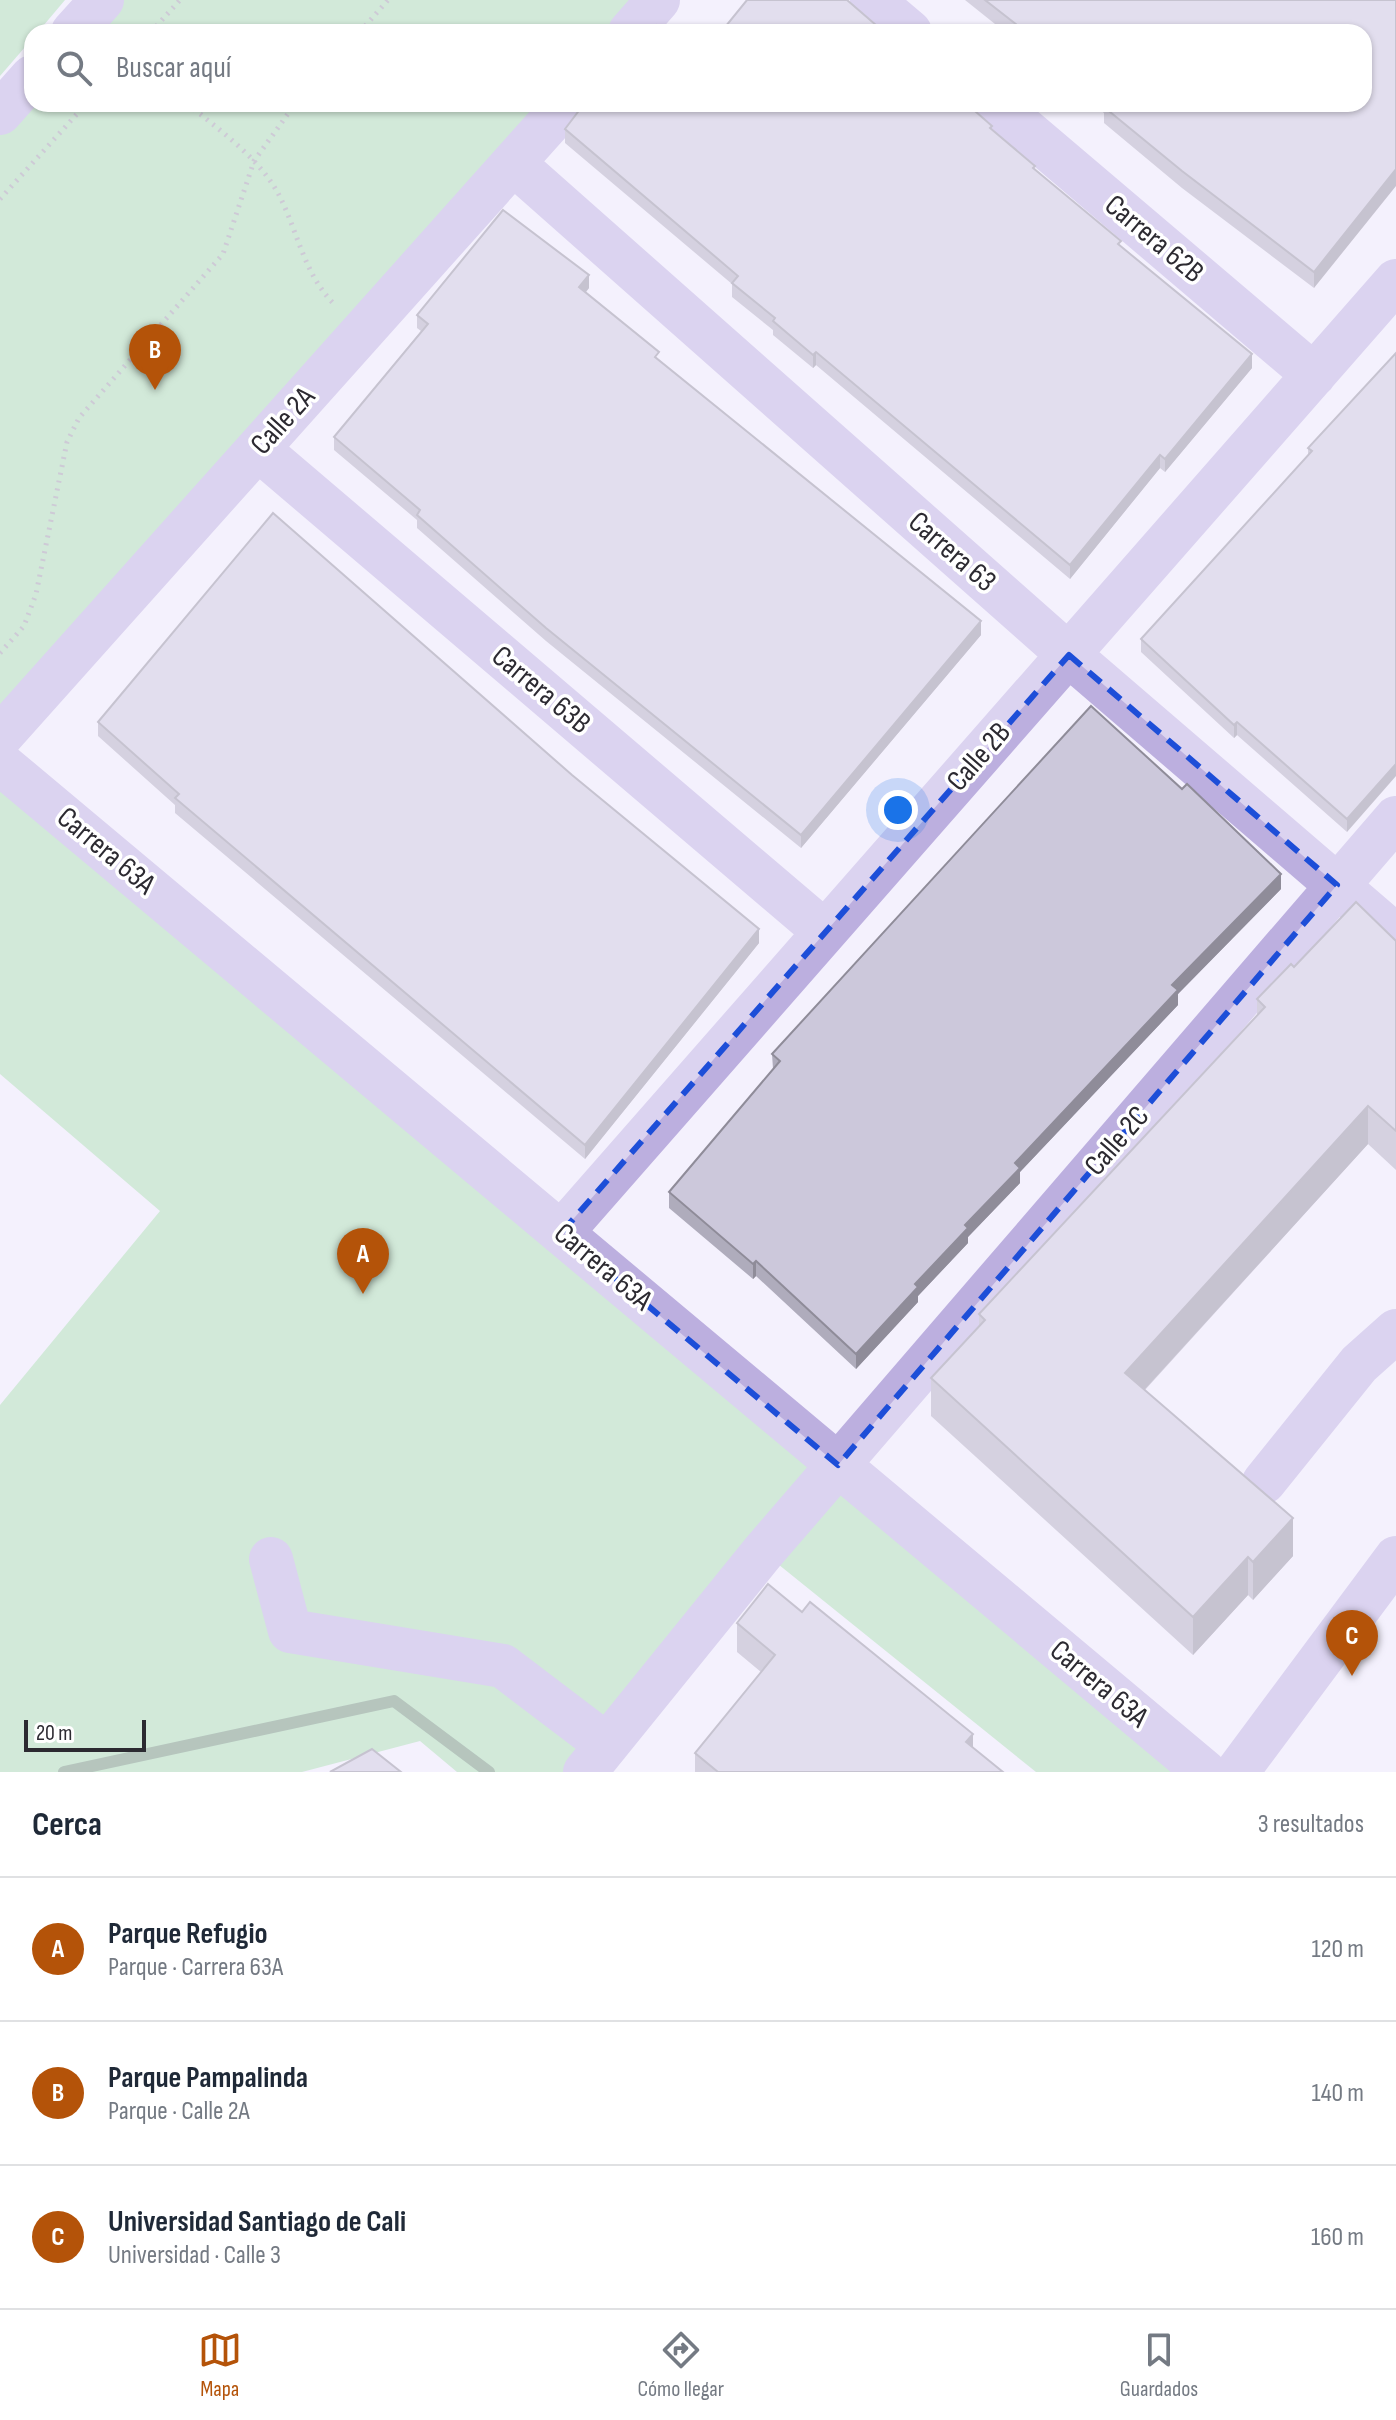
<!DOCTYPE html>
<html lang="es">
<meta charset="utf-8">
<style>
body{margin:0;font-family:"Sofia Sans Condensed",sans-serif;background:#f6f6f7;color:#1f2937}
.scale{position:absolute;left:24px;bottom:20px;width:122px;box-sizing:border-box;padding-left:8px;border:4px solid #2c2a31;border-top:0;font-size:22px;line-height:28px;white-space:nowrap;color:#2c2a31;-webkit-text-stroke:6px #fff;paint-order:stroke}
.you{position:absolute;left:898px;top:810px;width:28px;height:28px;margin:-20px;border:6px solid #fff;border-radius:50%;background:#1a73e8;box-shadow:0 0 0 12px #1a73e833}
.badge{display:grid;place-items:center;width:52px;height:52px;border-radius:50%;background:#b45309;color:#fff;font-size:26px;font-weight:700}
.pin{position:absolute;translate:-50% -66px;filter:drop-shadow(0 2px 4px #0008)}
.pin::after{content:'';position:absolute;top:42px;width:28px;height:24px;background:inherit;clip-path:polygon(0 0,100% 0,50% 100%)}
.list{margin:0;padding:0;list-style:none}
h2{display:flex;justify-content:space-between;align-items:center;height:104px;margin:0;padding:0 32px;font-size:34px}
h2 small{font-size:26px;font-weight:400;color:#747a83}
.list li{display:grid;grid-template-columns:52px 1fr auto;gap:24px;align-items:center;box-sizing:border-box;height:144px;padding:0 32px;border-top:2px solid #e0e1e3}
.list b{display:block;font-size:30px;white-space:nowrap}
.list p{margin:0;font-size:26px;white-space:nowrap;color:#747a83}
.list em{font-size:26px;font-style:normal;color:#747a83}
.icon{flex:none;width:44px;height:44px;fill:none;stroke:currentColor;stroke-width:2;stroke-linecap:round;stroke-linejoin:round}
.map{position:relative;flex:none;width:1396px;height:1772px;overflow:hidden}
.search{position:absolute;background:#fff;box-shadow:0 2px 6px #0004;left:24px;right:24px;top:24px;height:88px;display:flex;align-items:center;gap:20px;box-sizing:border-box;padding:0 28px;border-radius:24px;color:#747a83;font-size:30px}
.sheet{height:536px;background:#fff}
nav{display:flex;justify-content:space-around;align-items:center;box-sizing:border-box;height:112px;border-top:2px solid #e0e1e3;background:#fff;font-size:22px;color:#747a83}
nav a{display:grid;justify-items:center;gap:4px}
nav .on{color:#b45309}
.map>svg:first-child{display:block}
</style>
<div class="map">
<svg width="1396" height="1772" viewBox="0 0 1396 1772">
<rect width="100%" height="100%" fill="#f4f1fd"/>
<path fill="#a8e0ae" d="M0,0h65l-27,32h-6v7l-32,37z
M102,0h556l-28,32h-557z
M32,104h534l-566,633v-624z
M0,763l1205,1009h-169l-273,-220 -178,220h-128l-37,-31 -118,31h-302v-367l160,-194 -160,-137z"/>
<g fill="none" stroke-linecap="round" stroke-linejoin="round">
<path stroke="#6a9070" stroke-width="12" d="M64,1772l330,-71 95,71"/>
<path stroke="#9f9ca6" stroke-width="5" stroke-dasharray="2 6" stroke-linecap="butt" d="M151,32l29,-32
M360,32l28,-32
M188,104c32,27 73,55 92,93 18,36 24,76 53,106
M0,199l86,-95
M0,653l24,-27 12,-32 31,-152 12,-24 144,-164 31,-93 41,-57"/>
<path stroke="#bcafdf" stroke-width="44" d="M872,0l38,32
M73,32l29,-32
M630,32l28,-32
M995,104l319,271
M0,113l32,-36
M513,163l556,492 327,281
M258,449l567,483
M0,737l566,-633
M0,763l1205,1009
M561,1233l835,-952
M1264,1482l95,-118 37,-33
M271,1559l19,72 213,35 104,79
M585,1772l178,-220 633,-734
M1237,1772l159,-214"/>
</g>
<path fill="#afacbc" d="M965,0h431l-82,288 -132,-100 -78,-65v-10l-10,-9h270v-72h-359z
M565,129l427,1 129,116 131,122 -87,104 -5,-4 -90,111 -254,-214 -3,3 -40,-33v-5l-41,-33v-13l-167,-141z
M589,288l-3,4 73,68 322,275 -180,213 -255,-207 -129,-113v-8l-83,-70v-13l87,-106 -4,-3v-13z
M1396,353l-49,479 -110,-97 -3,3 -93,-86v-13l167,-183v-8z
M98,722l661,221 -174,216 -410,-346v-8l-77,-69z
M1182,789l99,100 -103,105v11l-158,167v11l-52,54v6l-50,53v6l-62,67 -100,-93 -3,3 -84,-71v-16l104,-123 -1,-15z
M1396,941v229l-28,-26 -223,246 148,166 -40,44 -5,-5 -55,60 -262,-239v-38l48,-51v-13l278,-298v-17l37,-32z
M737,1623l236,125 30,24h-308v-19l66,-81 -24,-20z"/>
<path fill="#8f8c99" d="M1396,169v17l-82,102v-16z
M589,275v13l-10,12v-13z
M816,352v13l-3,3v-13z
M1252,354v14l-87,104v-13z
M1160,455v13l-90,111v-14z
M981,621v14l-180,213v-13z
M1237,722v13l-3,3v-13z
M1396,764v12l-49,56v-13z
M1281,874v15l-103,105v11l-158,167v11l-52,54v6l-50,53v6l-62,67v-15l109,-129 50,-62 157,-178z
M759,929v14l-174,216v-14z
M1368,1106v38l-243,267v-38z
M756,1261v15l-3,3v-15z
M1293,1518v38l-40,44v-38z
M1248,1557v38l-55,60v-38z
M973,1734v28l-7,-20z"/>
<path fill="#ccc8db" stroke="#8f8c99" stroke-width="2" d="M747,0h100l37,32h-163z
M985,0h411v169l-82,103 -132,-101 -78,-64 2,-3h258v-72h-338z
M657,25l9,7h-16z
M584,104h383l25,22 -2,2 45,38 -2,2 88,73 -3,3 134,110 -87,105 -5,-4 -90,110 -254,-213 -3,3 -40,-34 2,-3 -43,-35 6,-7 -173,-147z
M503,210l86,65 -10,12 80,65 -4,5 326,264 -180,214 -255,-207 -129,-113 3,-5 -86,-73 94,-113 -11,-9z
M1396,353v411l-49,55 -110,-97 -3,3 -93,-86 171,-188 -4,-3z
M273,513l299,262 187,154 -174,216 -410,-347 4,-4 -81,-72z
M1091,706l91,83 5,-5 94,90 -109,111 6,5 -163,173 5,5 -55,57 3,3 -53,56 3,3 -62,67 -100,-93 -3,3 -84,-72 111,-131 -8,-7z
M1356,902l40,39v190l-28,-25 -243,267 168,145 -40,44 -5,-5 -55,60 -262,-239 54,-58 -6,-6 286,-307 -8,-8 34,-35 3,3z
M768,1584l34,28 8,-10 163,132 -7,8 37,30h-285l-23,-19 80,-98 -38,-32z
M372,1749l29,23h-71z"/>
<path d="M0 0H1396V1772H0ZM1069,655l268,230 -499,580 -277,-232z" fill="#f4f1fd" fill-opacity=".55" fill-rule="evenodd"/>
<path fill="none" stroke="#1d4ed8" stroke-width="6" stroke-dasharray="16 10" stroke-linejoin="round" d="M1069,655l268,230 -499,580 -277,-232z"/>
<g text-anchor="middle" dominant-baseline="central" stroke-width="7" stroke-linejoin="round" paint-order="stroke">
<g font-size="30" fill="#2c2a31" stroke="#fff">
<text transform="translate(1154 239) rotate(40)">Carrera 62B</text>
<text transform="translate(283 421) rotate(-48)">Calle 2A</text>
<text transform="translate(952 552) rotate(41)">Carrera 63</text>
<text transform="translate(541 690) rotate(40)">Carrera 63B</text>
<text transform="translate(979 757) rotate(-49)">Calle 2B</text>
<text transform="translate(106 851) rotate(40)">Carrera 63A</text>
<text transform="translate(1117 1141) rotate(-49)">Calle 2C</text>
<text transform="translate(603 1267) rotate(40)">Carrera 63A</text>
<text transform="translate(1099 1684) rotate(40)">Carrera 63A</text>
</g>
</g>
</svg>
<div class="scale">20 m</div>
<div class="you"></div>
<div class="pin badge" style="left:363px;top:1294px">A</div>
<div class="pin badge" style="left:155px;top:390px">B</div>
<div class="pin badge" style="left:1352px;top:1676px">C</div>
<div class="search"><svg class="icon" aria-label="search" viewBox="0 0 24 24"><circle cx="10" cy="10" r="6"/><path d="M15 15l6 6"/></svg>Buscar aquí</div>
</div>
<section class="sheet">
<h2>Cerca<small>3 resultados</small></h2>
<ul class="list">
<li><span class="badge">A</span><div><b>Parque Refugio</b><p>Parque · Carrera 63A</p></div><em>120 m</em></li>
<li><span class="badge">B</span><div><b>Parque Pampalinda</b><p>Parque · Calle 2A</p></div><em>140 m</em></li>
<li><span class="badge">C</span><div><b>Universidad Santiago de Cali</b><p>Universidad · Calle 3</p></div><em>160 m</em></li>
</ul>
</section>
<nav>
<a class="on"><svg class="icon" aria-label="map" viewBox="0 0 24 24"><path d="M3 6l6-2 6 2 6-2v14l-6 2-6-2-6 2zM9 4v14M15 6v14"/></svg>Mapa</a>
<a><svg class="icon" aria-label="directions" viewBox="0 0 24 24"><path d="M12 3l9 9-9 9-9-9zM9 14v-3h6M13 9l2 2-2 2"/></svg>Cómo llegar</a>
<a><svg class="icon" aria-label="saved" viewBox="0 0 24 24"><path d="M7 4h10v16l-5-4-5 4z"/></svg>Guardados</a>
</nav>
